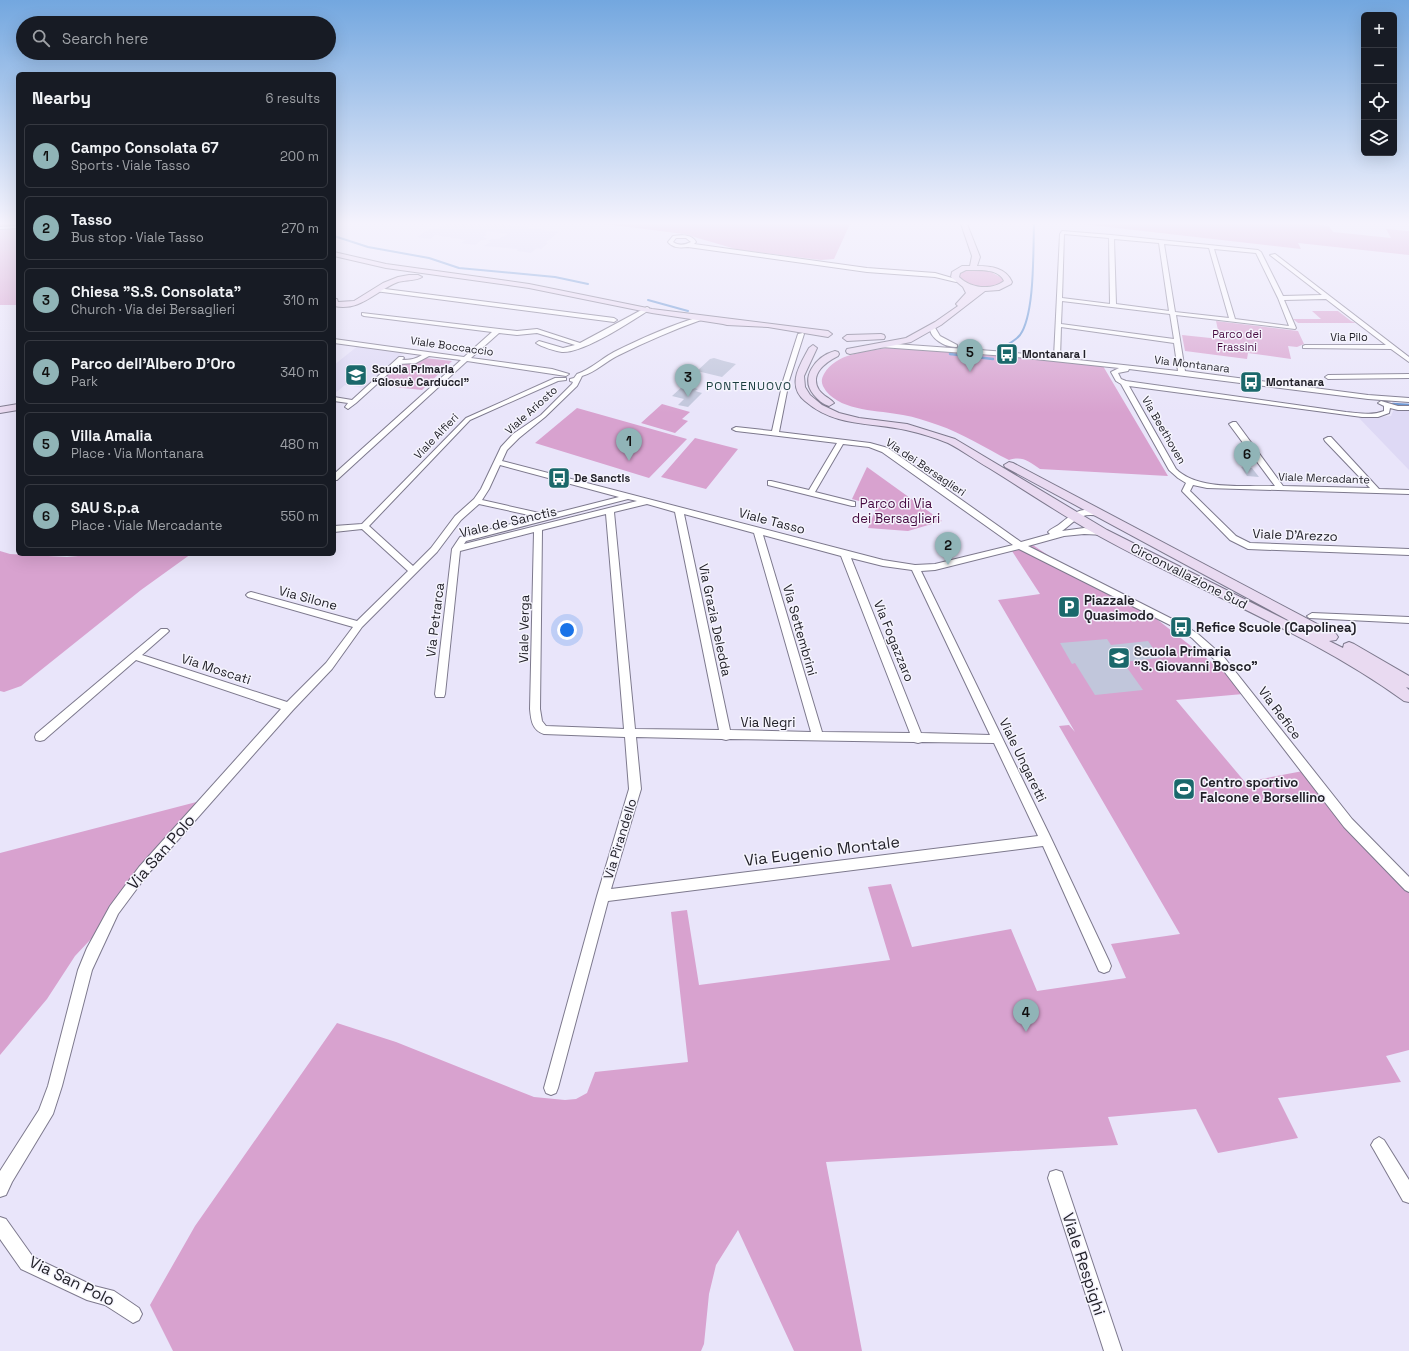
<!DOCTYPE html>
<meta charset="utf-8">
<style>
body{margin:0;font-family:"Space Grotesk",sans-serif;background:#242831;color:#f1f3f6}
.controls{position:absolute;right:12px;top:12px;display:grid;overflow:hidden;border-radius:6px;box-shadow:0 4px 16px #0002}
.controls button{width:36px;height:36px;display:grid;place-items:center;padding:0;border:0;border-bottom:1px solid #363941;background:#171b24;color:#f1f3f6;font:20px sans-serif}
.you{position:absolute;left:567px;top:630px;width:14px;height:14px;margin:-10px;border:3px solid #fff;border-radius:50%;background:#1a73e8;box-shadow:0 0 0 6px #1a73e833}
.badge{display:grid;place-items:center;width:26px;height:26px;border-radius:50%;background:#90b4b7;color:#111;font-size:13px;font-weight:700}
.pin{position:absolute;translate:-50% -33px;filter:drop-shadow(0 1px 2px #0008)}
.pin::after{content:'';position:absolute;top:21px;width:14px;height:12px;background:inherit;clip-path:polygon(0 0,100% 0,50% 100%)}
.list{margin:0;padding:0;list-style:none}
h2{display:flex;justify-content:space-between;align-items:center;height:52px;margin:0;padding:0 16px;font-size:17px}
h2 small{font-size:13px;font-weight:400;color:#9ea1a6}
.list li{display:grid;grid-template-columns:26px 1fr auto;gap:12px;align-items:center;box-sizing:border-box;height:64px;margin:0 8px 8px;padding:0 8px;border:1px solid #363941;border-radius:6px}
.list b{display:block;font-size:15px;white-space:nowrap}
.list p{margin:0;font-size:13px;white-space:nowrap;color:#9ea1a6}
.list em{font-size:13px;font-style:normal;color:#9ea1a6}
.icon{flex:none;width:22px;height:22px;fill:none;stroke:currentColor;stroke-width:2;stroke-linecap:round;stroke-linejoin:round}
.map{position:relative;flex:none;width:1409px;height:1351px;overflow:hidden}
.search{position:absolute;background:#171b24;box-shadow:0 4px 16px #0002;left:16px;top:16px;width:320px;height:44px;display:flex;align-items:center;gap:10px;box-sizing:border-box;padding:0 14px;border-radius:22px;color:#9ea1a6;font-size:15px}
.panel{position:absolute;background:#171b24;box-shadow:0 4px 16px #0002;left:16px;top:72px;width:320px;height:484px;border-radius:6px}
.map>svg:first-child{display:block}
</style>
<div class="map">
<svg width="1409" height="1351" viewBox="0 0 1409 1351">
<rect width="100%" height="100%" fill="#e9e5fa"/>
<path fill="#ded9f5" d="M445,224h56l58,8 -13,10 2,1 -7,6 -4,-1 -6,5 -14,-2 1,-2 -34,-3 7,-4 -3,-1 3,-2h7l10,-5 -20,-3 -4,3 3,1 -4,2 5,2 -6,1 -7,5 -14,-2 5,-3 -31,-5 -5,4 -13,-2 11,-7 11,-2z
M359,345l46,7 -41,36 -19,-3 -11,9v-29z
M1394,409l15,1v60l-50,-52 32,-2z"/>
<path fill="#d8a2cf" d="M0,224h18v81h-18z
M605,224h245l-16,35 -13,1 -82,-10 -55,-16z
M1082,224h232l15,2 4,6 58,6 -5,-9 23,2v24l-111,-12 3,6z
M970,269l19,2 13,7 1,3c-8,9 -41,7 -44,-6l5,-4z
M1312,311h26l13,10 5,2h-58l-5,-4h28z
M1216,321l82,10 6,13 -7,3 -9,-1 3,13 -43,-6 -1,6 -62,-8 -3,-16 38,4z
M886,348l51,2 166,16 65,110 -128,-7c-12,-8 -17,-13 -31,-9 -24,-12 -47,-27 -71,-35 -12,-4 -23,-8 -35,-10 -24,-5 -60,-3 -77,-24 -4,-6 -6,-10 -2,-17 12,-21 41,-22 62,-26z
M425,358l27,3 -30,29 -46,-5 14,-14 5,1 8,-8 13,-1z
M662,404l28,8 -8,7 6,2 -13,12 -34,-10z
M577,408l110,31 -38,39 -114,-35z
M695,438l43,11 -32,40 -45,-12z
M867,467l75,54 -34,10 -40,-3 9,-22 -25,-7z
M1027,541l31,21 91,51 80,63 14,18 -67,6 69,82 58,-11 106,120v159l-23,6 15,26 -123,16 20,40 -80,15 -22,-44 -88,8 10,28 -292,17 36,189h-68l-56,-121 -22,35 -7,29 -5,50 -3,7h-528l-23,-46 45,-79 142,-203 59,19 138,55 31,3 11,-1 11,-6 8,-21 93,-10 -17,-150 16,-2 12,75 191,-25 -22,-73 23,-3 21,63 99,-18 26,62 89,-13 -15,-34 69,-10 -121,-208 10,-1 6,7 -77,-132 42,-6 -30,-46z
M0,551l10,3 57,3 34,-3h90l-50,36 -120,96 -17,6 -4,-1z
M208,799l-101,123 -32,34 -28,43 -47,56v-202z"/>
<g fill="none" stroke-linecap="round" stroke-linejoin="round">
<path stroke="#6594d2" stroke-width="2" d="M334,236l34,11 61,11 30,10 96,9 33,7
M648,300l40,11
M1002,348c6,-4 13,-7 18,-13 15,-21 13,-84 14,-111"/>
<path stroke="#6594d2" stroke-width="2.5" d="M950,354l43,5
M1393,404l16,1"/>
</g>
<path fill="#c1c6db" d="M714,358l10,3 12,3 -14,13 -25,-6 13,-12z
M684,385l14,4 -3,2 7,2 -14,14 -10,-2 6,-6 -12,-3z
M1241,467l11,1 7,9 -12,-1z
M1107,639l4,6 37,-4 12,17 -37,4 20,28 -48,5 -20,-32 -3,1 -12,-21z"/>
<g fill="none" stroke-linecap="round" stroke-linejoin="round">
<g stroke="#7d798d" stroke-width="2">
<path id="street" d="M18,226v2l-18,1v-2z
M1062,231l49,4 147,15 3,2 22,44 39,-1 -52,-40 5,-1 134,103v5l-18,-13 -88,-1v-2l2,-1h81l-60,-46 -42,1 12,28 -1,1 -119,-14 9,56 183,24 41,3v4l-41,-3 -239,-30 -1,2 -10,2 3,6 5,2 220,31c12,1 26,4 38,-1v-5l-6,-3 3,-2 17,5h11v4h-11l-8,-2 -1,5 -11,4h-16l-233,-31 47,83c22,22 70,16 99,17l-46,-62 4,-2h3l47,64 87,2 -45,-47 -1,-2 4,-2h3l48,52 30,1v4l-202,-6 -14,-3 -3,6 46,45 14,7 159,6v6l-161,-6 -18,-9 -48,-49 4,-8 -8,-5 -9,-8 -48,-86 -5,-3 -5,-9 8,-4 -112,-12 -126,-9 -3,-2 3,-2 126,9 47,5 6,-123zM1064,234l45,4 1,66 -48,-6zM1114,239l45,4 10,68 -53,-7zM1164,244l45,4 20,70 -54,-6zM1214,249l42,4 22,45 11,28 -54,-7zM1062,301l108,13 4,25 -113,-15zM1061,327l113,16 4,28 -118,-13z
M673,236c8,-1 19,-2 23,6l-2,2 173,24 68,5 24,7 -3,2 -21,-5 -68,-5 -179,-25c-8,1 -15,1 -20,-5zM676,238h10l5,4c-6,3 -12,4 -18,0z
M377,288l237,30 3,2 -3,2 -239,-31 -1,-1z
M647,307l2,1v2c-19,12 -65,43 -87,42 -7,-1 -20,-5 -26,-9l3,-2 24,7 12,-3 -38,-12 -20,2 -18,-2 -28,25 81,11 17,5 -3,2 -99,-15 -130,119h-3v-6l127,-114 -32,-4 -13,7 -17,1 -43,39 -8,6 -3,-2 3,-4 -14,-2v-4l18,3 47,-43h4l1,1 -2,2c8,0 14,-1 20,-5l-88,-12v-4l130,18 28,-25 -128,-16 -2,-1v-2l155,18 20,-2 43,14z
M699,317l2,1v2c-28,10 -56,22 -82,35 -13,6 -23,17 -37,21l-5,10 -32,31 -26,21 -12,12 -5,11 381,99 32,5 20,-1 78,-19 -131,-93 -13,-5 -26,-3 -28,48 40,10v4h-3l-84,-21v-4h3l38,9 28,-47 -101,-12 -4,-2 4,-2 36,4 11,-50 15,-47 5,-1 1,1 -15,47 -10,51 91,11 18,5 133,94 29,-8 -2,-2c3,-4 9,-5 13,-9 16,-13 21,-16 42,-11l1,2 -4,2c-21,-4 -23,4 -38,15l22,-3 22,3 1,2 -1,2 -22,-1 -20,2 -36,10 156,79 14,9 25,22 129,163 57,58v15l-4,-2 -61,-63 -127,-165 -25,-24 -14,-9 -159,-80 -84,21 -14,1 129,265 59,125 2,5 -2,5 -5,2 -5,-2 -56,-125 -435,55 -50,187 -2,5 -5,2 -5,-2 -2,-5 53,-192 32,-107 -4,-52 -81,-3c-12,-4 -13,-14 -14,-25l4,-177 -74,19 -15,143 -1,3h-8l-1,-3 17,-145 8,-12 78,-20 -59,-13 -18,16 -24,32 -75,75 -30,42 -39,41 -146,165 -29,39 -26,56 -30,116 -9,28 -41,68 -6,13 -6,2v-26l39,-61 9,-24 30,-116 9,-22 23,-42 29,-39 142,-158 -145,-49 -92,80 -4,1 -4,-1 -1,-3 1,-3 125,-105h6l2,2 -2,2 -25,22 145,47 39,-39 27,-36 -105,-30 -2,-2 2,-2 3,-1 106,29 51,-50 -46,-42 -28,3v-6l28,-2 104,-106 89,-40h11v2l-8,1 -88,39 -101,106 44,40 18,-18 24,-32 19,-17 7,-10 20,-42 12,-13 28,-19 31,-31 1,-2 -3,-1v-2l4,-1 3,-4c14,-5 24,-15 37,-22 26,-13 57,-27 85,-35zM500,465l119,32 -71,18 -66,-15 7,-11zM628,499l9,2 -173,43 2,-3zM647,504l28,8 44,218 -84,-1 -21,-217zM606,514l18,215 -78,-3 -4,-5 -2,-12 2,-179zM684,514l70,19 57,199 -81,-2zM763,535l78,21 69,177 -88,-1zM851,558l32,8 29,4 78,165 -69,-2zM636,737l86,2 4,1 4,-1 184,3 4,1 4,-1 72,1 44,93 -427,53 30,-100z
M930,326h4l6,10 17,9v2c-11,1 -29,-9 -27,-21z
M1409,374v4l-81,1 -3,-2 3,-2z
M1312,613l97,4v6l-100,-5 -2,-2z
M1379,1137l5,3 25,40v23l-6,-2 -29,-51 -3,-5 3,-5z
M1056,1170l6,2 2,6 58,173h-18l-56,-173 2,-6z
M0,1217l6,2 27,38 61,29 20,5 25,17 3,6 -3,6 -6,3 -28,-18 -18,-5 -66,-31 -21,-30z"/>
</g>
<g stroke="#7d798d" stroke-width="2">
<path id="secondary" d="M961,224h6l13,33 -3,9c14,0 29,2 35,16l-1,2 -12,6 -14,1 -44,34 -30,17 -61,12 -3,-1 -1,-2 1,-2 59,-11 29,-16 23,-16 -2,-2 10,-11 -3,-6 -12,-10 1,-5 10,-6h8l2,-10zM966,270c12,0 33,-2 38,11 -13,10 -34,7 -45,-4l1,-4z
M334,252l52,12 143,20 123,25 176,22 4,3 -4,3 -60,-10 -41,-2 -4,-1 -71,-11 -123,-25 -143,-20 -52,-12z
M409,275h9l4,2c-6,4 -17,3 -24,5 -23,9 -38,30 -64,24v-7h3l1,3 16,-1 29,-18 15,-6z
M881,334l3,1 1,2 -1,2 -37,2 -4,-3 4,-3z
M813,345l4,3 -13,28 1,11 5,8 12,10 17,8 20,5 48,6 48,15 152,91 205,103 -307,-166 -1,-2 5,-3 4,1 323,171 2,3 -2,3 -7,1 14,7 1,-4 5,-2 5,2 55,32v12l-3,-1 3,3v12l-5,-1c-94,-68 -204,-109 -305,-165 -37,-21 -73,-45 -110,-68 -14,-8 -27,-18 -41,-25 -12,-5 -29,-10 -42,-13 -36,-8 -71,-3 -101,-29 -19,-16 -5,-36 4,-53z
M835,351l3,1 1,2 -1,2c-12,6 -29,18 -19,34 4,6 11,8 15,13l-5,3c-6,-2 -11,-6 -15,-11 -15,-17 2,-39 21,-44z
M18,404v6l-18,3v-6z"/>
</g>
<use href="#street" fill="#fff" fill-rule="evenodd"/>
<use href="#secondary" fill="#e9daf1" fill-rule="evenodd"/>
</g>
<linearGradient id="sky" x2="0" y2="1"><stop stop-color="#73a7df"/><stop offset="0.54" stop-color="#f5f3fd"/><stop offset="1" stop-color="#f5f3fd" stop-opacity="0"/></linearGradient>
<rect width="1409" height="413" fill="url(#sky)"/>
<defs>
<g id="bus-square" transform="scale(1.15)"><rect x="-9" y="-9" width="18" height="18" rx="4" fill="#1a686b" stroke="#f5f4fd"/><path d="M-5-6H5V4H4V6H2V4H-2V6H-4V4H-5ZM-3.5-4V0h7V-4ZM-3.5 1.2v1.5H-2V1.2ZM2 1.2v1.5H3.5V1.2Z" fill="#fff"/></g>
<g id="school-square" transform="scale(1.15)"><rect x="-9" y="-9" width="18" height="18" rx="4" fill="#1a686b" stroke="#f5f4fd"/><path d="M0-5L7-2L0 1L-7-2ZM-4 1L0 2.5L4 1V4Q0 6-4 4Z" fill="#fff"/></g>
<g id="parking-square" transform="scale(1.15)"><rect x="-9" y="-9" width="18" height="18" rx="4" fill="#1a686b" stroke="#f5f4fd"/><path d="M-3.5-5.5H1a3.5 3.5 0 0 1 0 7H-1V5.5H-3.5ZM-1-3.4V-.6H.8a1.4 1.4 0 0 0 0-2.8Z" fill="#fff"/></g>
<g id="stadium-square" transform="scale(1.15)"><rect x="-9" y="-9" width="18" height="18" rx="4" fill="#1a686b" stroke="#f5f4fd"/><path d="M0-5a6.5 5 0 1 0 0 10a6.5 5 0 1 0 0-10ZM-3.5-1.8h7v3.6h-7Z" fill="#fff"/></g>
</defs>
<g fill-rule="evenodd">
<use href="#bus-square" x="1007" y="354"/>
<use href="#school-square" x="356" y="375"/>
<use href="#bus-square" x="1251" y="382"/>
<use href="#bus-square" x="559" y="478"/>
<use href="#parking-square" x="1069" y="607"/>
<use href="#bus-square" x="1181" y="627"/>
<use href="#school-square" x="1119" y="658"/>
<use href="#stadium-square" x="1184" y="789"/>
</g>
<g text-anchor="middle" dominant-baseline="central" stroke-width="3" stroke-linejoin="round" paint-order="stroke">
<g font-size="11" fill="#460a40" stroke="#f5f4fd">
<text x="1237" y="334">Parco dei<tspan x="1237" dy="13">Frassini</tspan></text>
</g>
<g font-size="11" fill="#222129" stroke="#f5f4fd">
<text x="1349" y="337">Via Pilo</text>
<text transform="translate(452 346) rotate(8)">Viale Boccaccio</text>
<text transform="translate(1192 364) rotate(7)">Via Montanara</text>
<text transform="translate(531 410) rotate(-42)">Viale Ariosto</text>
<text transform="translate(1164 430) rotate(60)">Via Beethoven</text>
<text transform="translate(436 436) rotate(-46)">Viale Alfieri</text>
<text transform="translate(926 467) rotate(34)">Via dei Bersaglieri</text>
<text transform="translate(1324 478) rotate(2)">Viale Mercadante</text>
</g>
<g font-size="11" font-weight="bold" fill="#222129" stroke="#f5f4fd" text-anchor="start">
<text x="1022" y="354">Montanara I</text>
<text x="372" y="369">Scuola Primaria<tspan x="372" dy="13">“Giosuè Carducci”</tspan></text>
<text x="1266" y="382">Montanara</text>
<text x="574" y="478">De Sanctis</text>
</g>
<g font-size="12" letter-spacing="1" fill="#1b3e3f" stroke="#f5f4fd">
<text x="749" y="386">PONTENUOVO</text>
</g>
<g font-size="13" fill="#460a40" stroke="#f5f4fd">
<text x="896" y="503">Parco di Via<tspan x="896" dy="15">dei Bersaglieri</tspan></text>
</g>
<g font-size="13" fill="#222129" stroke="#f5f4fd">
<text transform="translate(772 521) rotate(15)">Viale Tasso</text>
<text transform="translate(508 522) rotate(-13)">Viale de Sanctis</text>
<text transform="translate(1295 535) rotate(2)">Viale D'Arezzo</text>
<text transform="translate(1189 576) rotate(27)">Circonvallazione Sud</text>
<text transform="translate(308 598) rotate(15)">Via Silone</text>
<text transform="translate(435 620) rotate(-83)">Via Petrarca</text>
<text transform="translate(715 620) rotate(78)">Via Grazia Deledda</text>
<text transform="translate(524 629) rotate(-89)">Viale Verga</text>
<text transform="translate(800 630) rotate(74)">Via Settembrini</text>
<text transform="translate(894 641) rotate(68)">Via Fogazzaro</text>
<text transform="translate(216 669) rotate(18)">Via Moscati</text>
<text transform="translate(1280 713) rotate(53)">Via Refice</text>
<text x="768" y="722">Via Negri</text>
<text transform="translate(1023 760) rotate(64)">Viale Ungaretti</text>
<text transform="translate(620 839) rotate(-73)">Via Pirandello</text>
</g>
<g font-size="13" font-weight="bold" fill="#222129" stroke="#f5f4fd" text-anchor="start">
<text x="1084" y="600">Piazzale<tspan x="1084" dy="15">Quasimodo</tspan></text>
<text x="1196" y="627">Refice Scuole (Capolinea)</text>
<text x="1134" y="651">Scuola Primaria<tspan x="1134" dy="15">"S. Giovanni Bosco"</tspan></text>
<text x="1200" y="782">Centro sportivo<tspan x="1200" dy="15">Falcone e Borsellino</tspan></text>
</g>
<g font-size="16" fill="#222129" stroke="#f5f4fd">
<text transform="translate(822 851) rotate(-7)">Via Eugenio Montale</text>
<text transform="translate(161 852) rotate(-49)">Via San Polo</text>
<text transform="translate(1084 1264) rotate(72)">Viale Respighi</text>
<text transform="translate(72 1281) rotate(26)">Via San Polo</text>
</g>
</g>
</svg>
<div class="controls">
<button>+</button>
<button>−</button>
<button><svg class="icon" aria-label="locate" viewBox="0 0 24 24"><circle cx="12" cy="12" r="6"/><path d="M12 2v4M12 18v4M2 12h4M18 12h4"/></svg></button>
<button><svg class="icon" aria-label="layers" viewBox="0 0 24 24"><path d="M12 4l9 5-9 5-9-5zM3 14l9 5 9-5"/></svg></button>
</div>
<div class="you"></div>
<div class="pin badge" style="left:629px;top:461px">1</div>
<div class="pin badge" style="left:948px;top:565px">2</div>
<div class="pin badge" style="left:688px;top:397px">3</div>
<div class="pin badge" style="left:1026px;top:1032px">4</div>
<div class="pin badge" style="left:970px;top:372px">5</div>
<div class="pin badge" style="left:1247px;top:474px">6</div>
<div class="search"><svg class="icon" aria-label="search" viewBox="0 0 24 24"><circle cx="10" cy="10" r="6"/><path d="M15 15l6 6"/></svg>Search here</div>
<section class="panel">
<h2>Nearby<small>6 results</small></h2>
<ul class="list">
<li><span class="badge">1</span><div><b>Campo Consolata 67</b><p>Sports · Viale Tasso</p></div><em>200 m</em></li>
<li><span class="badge">2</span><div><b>Tasso</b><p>Bus stop · Viale Tasso</p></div><em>270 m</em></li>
<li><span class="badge">3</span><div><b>Chiesa &quot;S.S. Consolata&quot;</b><p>Church · Via dei Bersaglieri</p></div><em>310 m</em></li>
<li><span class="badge">4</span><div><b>Parco dell'Albero D'Oro</b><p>Park</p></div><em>340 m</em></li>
<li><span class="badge">5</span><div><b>Villa Amalia</b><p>Place · Via Montanara</p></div><em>480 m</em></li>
<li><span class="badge">6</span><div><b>SAU S.p.a</b><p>Place · Viale Mercadante</p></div><em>550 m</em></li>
</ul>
</section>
</div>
